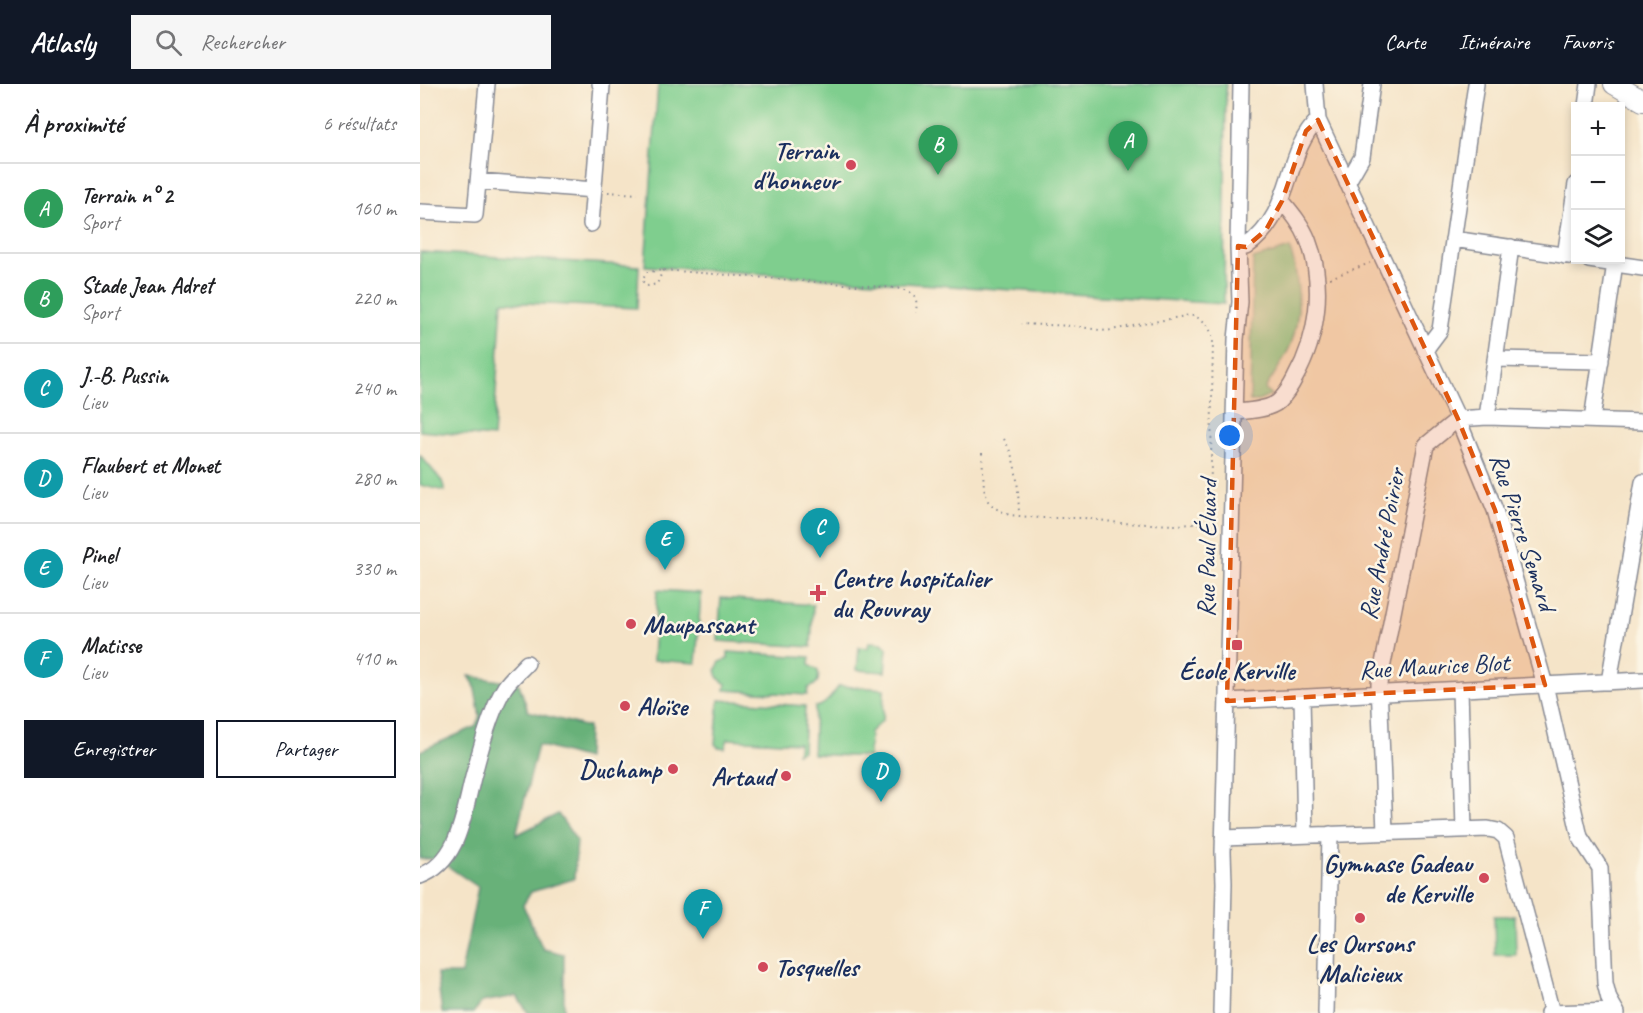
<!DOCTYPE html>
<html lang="fr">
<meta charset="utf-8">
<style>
body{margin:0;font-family:Caveat,sans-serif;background:#f6f6f6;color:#202124}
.controls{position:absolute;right:18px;top:18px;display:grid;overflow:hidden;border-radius:0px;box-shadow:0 3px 9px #0003}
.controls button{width:54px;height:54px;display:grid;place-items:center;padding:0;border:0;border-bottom:2px solid #e0e0e0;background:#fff;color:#202124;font:30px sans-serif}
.you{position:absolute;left:810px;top:352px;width:21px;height:21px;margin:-15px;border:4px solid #fff;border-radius:50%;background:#1a73e8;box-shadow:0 0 0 9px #1a73e833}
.badge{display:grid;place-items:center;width:39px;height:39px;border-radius:50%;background:#111827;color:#fff;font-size:20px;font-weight:700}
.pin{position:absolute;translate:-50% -50px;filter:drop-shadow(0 2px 3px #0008)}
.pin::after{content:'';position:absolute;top:32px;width:21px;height:18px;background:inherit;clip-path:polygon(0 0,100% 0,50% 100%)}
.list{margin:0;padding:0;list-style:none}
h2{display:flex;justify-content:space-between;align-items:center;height:78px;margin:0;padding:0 24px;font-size:26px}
h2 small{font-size:20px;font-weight:400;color:#757577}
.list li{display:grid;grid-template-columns:39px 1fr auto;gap:18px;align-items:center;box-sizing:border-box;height:90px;padding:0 24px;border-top:2px solid #e0e0e0}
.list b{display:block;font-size:22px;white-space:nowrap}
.list p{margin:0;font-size:20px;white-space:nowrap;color:#757577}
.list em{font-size:20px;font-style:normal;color:#757577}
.actions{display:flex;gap:12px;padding:18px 24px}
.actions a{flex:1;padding:14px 0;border:2px solid #111827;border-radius:0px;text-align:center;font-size:21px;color:#111827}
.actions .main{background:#111827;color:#fff}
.icon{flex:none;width:33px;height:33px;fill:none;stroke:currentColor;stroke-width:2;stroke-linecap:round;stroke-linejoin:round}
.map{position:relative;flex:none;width:1223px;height:929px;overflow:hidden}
header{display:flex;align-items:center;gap:36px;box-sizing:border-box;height:84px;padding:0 30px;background:#111827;color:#fff}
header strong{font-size:28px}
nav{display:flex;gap:33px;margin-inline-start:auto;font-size:21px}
.search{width:420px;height:54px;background:#f6f6f6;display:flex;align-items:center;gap:15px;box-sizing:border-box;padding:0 21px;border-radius:0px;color:#757577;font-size:22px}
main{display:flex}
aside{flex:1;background:#fff}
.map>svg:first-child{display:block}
</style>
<header>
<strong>Atlasly</strong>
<div class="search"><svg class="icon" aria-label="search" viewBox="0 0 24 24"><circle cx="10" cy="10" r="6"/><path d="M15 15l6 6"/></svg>Rechercher</div>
<nav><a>Carte</a><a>Itinéraire</a><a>Favoris</a></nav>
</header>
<main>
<aside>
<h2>À proximité<small>6 résultats</small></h2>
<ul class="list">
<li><span class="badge" style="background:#2e9e5b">A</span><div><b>Terrain n° 2</b><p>Sport</p></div><em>160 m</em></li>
<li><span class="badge" style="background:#2e9e5b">B</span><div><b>Stade Jean Adret</b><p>Sport</p></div><em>220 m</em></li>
<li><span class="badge" style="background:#0f9aa8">C</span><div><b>J.-B. Pussin</b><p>Lieu</p></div><em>240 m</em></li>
<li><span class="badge" style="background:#0f9aa8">D</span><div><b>Flaubert et Monet</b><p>Lieu</p></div><em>280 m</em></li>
<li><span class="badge" style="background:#0f9aa8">E</span><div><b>Pinel</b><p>Lieu</p></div><em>330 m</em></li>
<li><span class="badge" style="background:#0f9aa8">F</span><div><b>Matisse</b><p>Lieu</p></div><em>410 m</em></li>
</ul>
<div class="actions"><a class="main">Enregistrer</a><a>Partager</a></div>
</aside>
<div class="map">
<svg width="1223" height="929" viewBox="0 0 1223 929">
<rect width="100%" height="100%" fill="#fcf5e5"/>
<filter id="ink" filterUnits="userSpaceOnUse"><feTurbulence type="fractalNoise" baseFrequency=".0167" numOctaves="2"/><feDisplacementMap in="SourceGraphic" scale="12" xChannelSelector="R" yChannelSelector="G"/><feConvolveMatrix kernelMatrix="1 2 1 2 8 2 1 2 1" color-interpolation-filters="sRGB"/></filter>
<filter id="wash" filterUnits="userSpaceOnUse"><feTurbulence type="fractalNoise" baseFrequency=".008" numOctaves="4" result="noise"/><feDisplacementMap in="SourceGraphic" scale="24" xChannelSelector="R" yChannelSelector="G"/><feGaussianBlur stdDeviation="1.35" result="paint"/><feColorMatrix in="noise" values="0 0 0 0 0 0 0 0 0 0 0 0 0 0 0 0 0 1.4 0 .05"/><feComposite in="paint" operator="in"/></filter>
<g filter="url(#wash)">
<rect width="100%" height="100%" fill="#f5e4c8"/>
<path fill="#7fce8e" stroke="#4d7e76" stroke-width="1.5" d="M238,0h568l-2,220 -579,-38z
M870,164c9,31 12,66 1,96 -7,17 -17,30 -26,45l6,6 -12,6h-9l3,-142z
M0,168l219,14 -2,42 -135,-6 -9,135 -73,-6z
M0,371l22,26 3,10 -25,-6z
M237,506l44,3 -5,70 -43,-3z
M301,514l92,7 -2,42 -93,-6z
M449,558l13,1 5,5 -2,24 -28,-2 2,-23 9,1z
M308,568l82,5 -1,8 9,6c2,10 -1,14 -10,17l-1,7 -82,-5 1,-6 -8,-6 -2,-9 4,-7 8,-3z
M419,602l45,3 -1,31 -13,12 -1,25 -56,-3 2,-47c11,-1 18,-13 24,-21z
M299,616l86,6 -2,45 -6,2 2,-10 -71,-4 -3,9 -7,-1 -3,-3z
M1074,832h21l1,39h-21z"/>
<path fill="#67b179" stroke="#41706c" stroke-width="1.5" d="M49,592l50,8 9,27 60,16 -1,32 -49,-14 -22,90 42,-21 19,27 -3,38 -43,13 -8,13 20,44 21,5v59h-36l-11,-17 -35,6 -9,11h-31l-5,-39h24l17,-87 -41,-28h-17v-108l55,-24 5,-10 -6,-33z"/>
</g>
<g filter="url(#ink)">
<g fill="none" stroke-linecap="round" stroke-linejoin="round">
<g stroke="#888a93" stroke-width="18">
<path id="minor" d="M895,0l3,36 140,299 37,91 50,175 35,152 20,31 5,115 4,16 8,14
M1166,22l3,-22
M59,97l115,9
M927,99l15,-26 10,-73
M0,128l55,3 12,-131
M171,140l11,-138 -2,-2
M1033,155l123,18
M818,162l8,1c49,-35 37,-93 72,-127
M1145,172l11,-72
M1169,176l54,8
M1005,266l15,-20 36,-246
M1075,275l106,2
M815,328c13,-1 34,-2 44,-11 6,-6 12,-15 16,-23 23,-41 30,-94 13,-138 -6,-15 -16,-27 -26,-39
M1067,333l24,-170
M1172,336l23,-157
M1189,598l34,-200
M1040,605l4,141
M882,613l3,138
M807,617l416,-21
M965,748l-6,-148 47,-239 32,-26 29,-2 156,5
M803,754l265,-9 10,2 8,7 46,175
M0,792c42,-15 44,-69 55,-106 6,-23 18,-64 30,-83 6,-9 15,-16 22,-24
M801,929l3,-130 -1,-31 13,-513 4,-37 -2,-56 3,-162
M906,929l4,-179
M1128,929l68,-2"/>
</g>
<g stroke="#888a93" stroke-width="22">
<path id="major" d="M1194,0l29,17"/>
</g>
<path stroke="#888a93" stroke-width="2" stroke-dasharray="1.5 4.5" stroke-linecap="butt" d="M188,108l30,2
M243,186l-6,14 -9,2 -6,-5 5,-9 16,-2 233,18c18,4 22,6 20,25
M910,194l40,-15
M584,355c14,24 14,49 15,75
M562,369l2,35 4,13 7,7 14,7 31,3h44l36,5 57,2 33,-2 3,-184c-4,-15 -9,-20 -23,-24l-84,16 -32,-5 -53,-2"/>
<use href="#minor" stroke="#fff" stroke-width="15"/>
<use href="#major" stroke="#fff" stroke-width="20"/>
</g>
</g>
<path fill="#de5710" fill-opacity="0.2" stroke="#de5710" stroke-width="4.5" stroke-dasharray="12 8" stroke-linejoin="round" d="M898,36l140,299 37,91 50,175 -318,16 11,-455 8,1 20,-17 16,-29 24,-70z"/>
<g fill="#d1495b" stroke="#fcf5e5" stroke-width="2">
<circle cx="431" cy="81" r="6"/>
<path d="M395 500h6v6h6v6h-6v6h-6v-6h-6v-6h6z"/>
<circle cx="211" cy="540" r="6"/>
<rect x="811" y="555" width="12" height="12" rx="3"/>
<circle cx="205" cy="622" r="6"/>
<circle cx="253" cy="685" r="6"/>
<circle cx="366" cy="692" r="6"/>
<circle cx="1064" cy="794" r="6"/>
<circle cx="940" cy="834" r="6"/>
<circle cx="343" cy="883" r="6"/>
</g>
<g text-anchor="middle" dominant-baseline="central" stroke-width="5" stroke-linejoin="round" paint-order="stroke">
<g font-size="26" font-weight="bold" fill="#1b2f5e" stroke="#fcf5e5" text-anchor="end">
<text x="419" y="66">Terrain<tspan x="419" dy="30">d'honneur</tspan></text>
<text x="412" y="494" text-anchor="start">Centre hospitalier<tspan x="412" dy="30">du Rouvray</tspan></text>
<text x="223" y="540" text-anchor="start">Maupassant</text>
<text x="817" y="586" text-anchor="middle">École Kerville</text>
<text x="217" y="622" text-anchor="start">Aloïse</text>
<text x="241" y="685">Duchamp</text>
<text x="354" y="692">Artaud</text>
<text x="1052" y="779">Gymnase Gadeau<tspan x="1052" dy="30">de Kerville</tspan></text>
<text x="940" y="859" text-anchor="middle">Les Oursons<tspan x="940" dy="30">Malicieux</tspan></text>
<text x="355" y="883" text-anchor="start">Tosquelles</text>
</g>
<g font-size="26" fill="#1b2f5e" stroke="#fcf5e5">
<text transform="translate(1103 448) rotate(72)">Rue Pierre Semard</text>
<text transform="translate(962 460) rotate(-79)">Rue André Poirier</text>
<text transform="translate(787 464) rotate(-89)">Rue Paul Éluard</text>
<text transform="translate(1014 582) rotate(-3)">Rue Maurice Blot</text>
</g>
</g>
</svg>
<div class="controls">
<button>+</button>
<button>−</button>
<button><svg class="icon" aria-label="layers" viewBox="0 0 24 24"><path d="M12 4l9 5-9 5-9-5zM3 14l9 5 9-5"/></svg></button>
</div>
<div class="you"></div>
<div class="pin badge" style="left:708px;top:87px;background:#2e9e5b">A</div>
<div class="pin badge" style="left:518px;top:91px;background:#2e9e5b">B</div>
<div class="pin badge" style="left:400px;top:474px;background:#0f9aa8">C</div>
<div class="pin badge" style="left:461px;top:718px;background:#0f9aa8">D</div>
<div class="pin badge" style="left:245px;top:486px;background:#0f9aa8">E</div>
<div class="pin badge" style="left:283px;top:855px;background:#0f9aa8">F</div>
</div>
</main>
